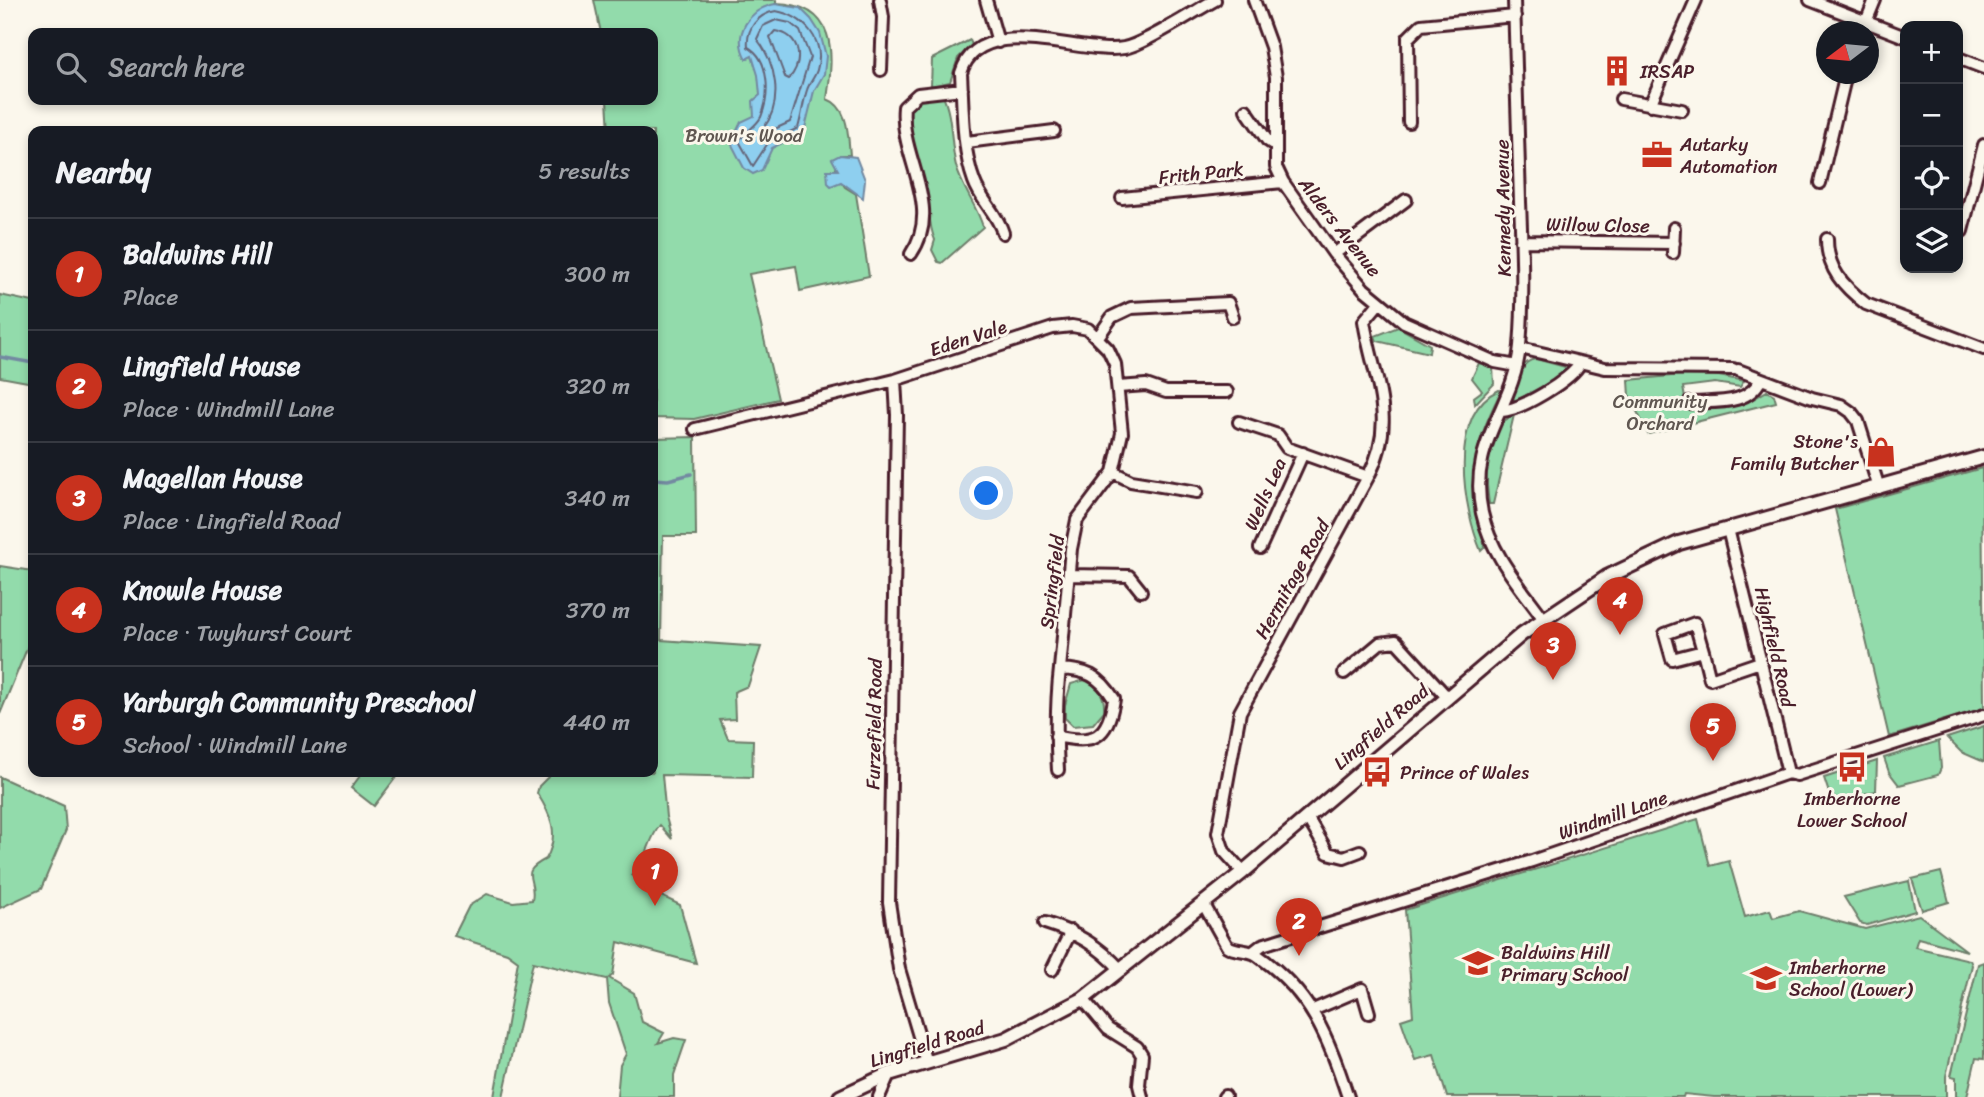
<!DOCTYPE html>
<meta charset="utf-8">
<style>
body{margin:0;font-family:Sriracha,sans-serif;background:#20242c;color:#f1f3f6}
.controls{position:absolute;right:21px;top:21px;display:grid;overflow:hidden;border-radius:14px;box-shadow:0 4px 10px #0003}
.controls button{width:63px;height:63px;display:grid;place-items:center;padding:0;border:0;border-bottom:2px solid #363941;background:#171b24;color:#f1f3f6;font:35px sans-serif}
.compass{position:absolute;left:1816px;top:21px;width:63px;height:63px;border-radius:50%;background:#171b24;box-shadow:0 4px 10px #0003;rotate:254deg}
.you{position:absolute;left:987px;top:494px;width:24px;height:24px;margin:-18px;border:5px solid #fff;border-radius:50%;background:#1a73e8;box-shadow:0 0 0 10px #1a73e833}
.badge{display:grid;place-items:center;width:46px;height:46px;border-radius:50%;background:#c8321e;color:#fff;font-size:23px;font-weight:700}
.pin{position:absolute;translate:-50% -58px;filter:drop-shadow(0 2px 4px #0008)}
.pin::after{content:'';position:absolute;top:37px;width:24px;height:21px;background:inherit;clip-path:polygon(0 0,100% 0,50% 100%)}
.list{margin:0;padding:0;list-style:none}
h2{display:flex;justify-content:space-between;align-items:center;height:91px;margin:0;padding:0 28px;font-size:30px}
h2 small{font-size:23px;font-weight:400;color:#9ea1a6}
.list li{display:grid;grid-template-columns:46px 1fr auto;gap:21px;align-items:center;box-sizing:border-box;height:112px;padding:0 28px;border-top:2px solid #363941}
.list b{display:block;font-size:26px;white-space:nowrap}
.list p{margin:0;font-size:23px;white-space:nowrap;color:#9ea1a6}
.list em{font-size:23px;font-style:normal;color:#9ea1a6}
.icon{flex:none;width:38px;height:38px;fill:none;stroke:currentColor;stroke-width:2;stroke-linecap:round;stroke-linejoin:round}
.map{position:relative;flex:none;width:1984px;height:1097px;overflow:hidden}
.search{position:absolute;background:#171b24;box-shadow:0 4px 10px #0003;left:28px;top:28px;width:630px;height:77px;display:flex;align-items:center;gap:18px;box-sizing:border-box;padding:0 24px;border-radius:14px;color:#9ea1a6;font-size:26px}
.panel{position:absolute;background:#171b24;box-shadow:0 4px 10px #0003;left:28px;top:126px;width:630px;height:651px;border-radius:14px}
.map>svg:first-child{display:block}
</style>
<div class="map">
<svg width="1984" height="1097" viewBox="0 0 1984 1097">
<rect width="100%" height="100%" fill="#fbf7ec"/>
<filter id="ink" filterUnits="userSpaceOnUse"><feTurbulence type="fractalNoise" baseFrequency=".0143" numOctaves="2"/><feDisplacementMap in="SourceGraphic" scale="14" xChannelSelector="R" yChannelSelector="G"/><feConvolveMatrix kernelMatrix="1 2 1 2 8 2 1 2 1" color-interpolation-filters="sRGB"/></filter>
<g filter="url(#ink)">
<path fill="#92dbab" stroke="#6e7d6b" stroke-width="2" d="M594,0h182v3c61,2 58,49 51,96 22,8 21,37 23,56h-10l-5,17 10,15 11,7 13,82 -69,15 -4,-25 -47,8 29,125 -84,20 -41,-1v-287h-44l-2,-31h46v-67h-52z
M970,40l2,5 -14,13 -8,24 -19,4 1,-27z
M942,94c11,22 8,48 14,72 6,22 21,40 27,61l-41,36 -4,-1 -6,-12 3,-10c-7,-15 -5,-32 -9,-49 -6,-27 -20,-52 -19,-80l12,-13z
M0,295l33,7v81l-33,-6z
M1398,327l32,18 -1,8 -52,-12 -2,-5z
M1536,359l33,9 -7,8 -47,25 -2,-3c4,-15 5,-37 23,-39z
M1479,363l14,4 1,17 -19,20 -1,-7 8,-6 -10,-13z
M1682,375h32l30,6 -4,6 -25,-4 -32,4 4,23 61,-8 19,-11 7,4 2,7 -128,32 -18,-37 -1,-17z
M1499,390l2,1c-32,65 -32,86 -16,156l-4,4c-17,-40 -35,-137 18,-161z
M1514,415l-21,89h-4c-3,-23 -7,-60 10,-80 3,-3 11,-6 15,-9z
M695,437l1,99h-33l-2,104 100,7 -13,39 -14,6 1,27 -15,1 8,19 25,1 -1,37 -90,-2 4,42 6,22 -12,-14c-13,17 -10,30 -28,50l27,20 21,10 16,58 -78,-21 -5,33 -4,3 25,15 8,29 22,11 -6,10 16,-5 12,2 -12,35v22h-57l3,-32 6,-11 -17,-51 -2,-24 -74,-17 -30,135h-9l24,-136 -11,-8 -53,-17 15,-30 18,-12 26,8 19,-2c5,-23 -15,-26 14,-41 14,-25 5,-44 -9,-66l2,-7 14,-14h100v-334z
M1982,468l2,240 -95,29 -54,-228z
M0,566l33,5v63l-33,80z
M1085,680c14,7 20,15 19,31l-11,13 -20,2 -8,-8v-13l6,-21z
M1984,726v36l-23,-10 -14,-14z
M1939,741l2,27 -3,7 -39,10 -10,-13 -5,-14z
M1877,761l-1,30 -38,9 -9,-7 -5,-15z
M363,772h37l-26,34 -23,-18z
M0,777l64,29 2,24 -25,59 -41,19z
M1698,819l12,47 19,-5 16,56 25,-7 3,8 26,-7 66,18 54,-14 48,36 -49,-13 -3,9 55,13 2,5 -26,111v21h-232l-30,-3 -1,3h-236l-13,-42 -19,5 -14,-40 12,-4 -8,-106z
M1941,872l8,30 -27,8 -10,-31z
M1909,881l6,30 -48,14 -7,-2 -16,-26z
M1984,962v97l-8,-1 -9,39h-11v-20l-5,-1 27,-112z"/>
<path fill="#8ecfef" stroke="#7389a1" stroke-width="2" d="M775,4l25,4 11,11 9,14 6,23 -2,18 -10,17 -10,41 -32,16 -10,22 -9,4 -9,-6 -13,-25 10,-21 13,-6 -1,-15 7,-6 -2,-20 -6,-19 -6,3c-14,-25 3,-50 29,-55z
M840,155l16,2 9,23 -2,18 -22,-16 -10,4 -3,-3 -1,-13h11l-6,-11z"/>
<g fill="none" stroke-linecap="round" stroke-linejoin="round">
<path stroke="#656579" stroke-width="2" d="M776,11c27,5 50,28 41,59 -2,7 -8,13 -10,20 -4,12 -5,25 -9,38l-30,15 -15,23 -14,-25c6,-10 17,-14 22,-24 9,-21 9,-58 -13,-70 -2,-19 10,-33 28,-36z
M776,20l14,3 10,8 10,26 -20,65 -24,11 -3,-4c21,-27 13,-66 -6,-90l6,-13z
M775,31c26,4 29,30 14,48l-4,-2 -15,-40z"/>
<path stroke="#7389a1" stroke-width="3.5" d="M0,357l33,6
M653,479l15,1 23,-6"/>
<g stroke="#4a1f2b" stroke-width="16">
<path id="minor" d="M880,0l3,17 -2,53
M986,0l12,42
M1254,0l17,47 5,30v90l7,15 51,72 30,35 40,33 91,40 22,4
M1514,0c2,67 4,135 6,202 2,48 4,96 0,144 -6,64 -53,96 -38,167 9,41 37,72 61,105
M1810,0l95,37
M1866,22l9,-22
M1958,58l26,10
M1621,99l61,11
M1650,105l46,-105
M1246,110l21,30 6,4
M1409,122l-1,-84 13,-13 94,-9
M967,142l87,-11
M1820,183l26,-109
M1122,198l161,-16
M1962,231l22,-86
M1003,233c-6,-20 -22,-32 -29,-52 -12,-32 -11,-73 -13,-108 19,-63 120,-17 163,-25 19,-3 71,-37 91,-48
M1827,239c0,30 16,47 39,65l118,45
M1521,241l153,2
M1673,253l1,-25
M911,254c33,-48 -12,-97 -7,-147l14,-13 44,-5
M1334,254l72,-54
M1098,337l14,-20 19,-9 97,-5 5,14
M1520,348l85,20 128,1
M1738,370l74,28 29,7 10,7 7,9 21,67
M895,380l2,35 -8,487 10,67 28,94
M1118,387l28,-2 20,7h61
M1689,403c27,-2 59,3 72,-24
M1500,411c18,1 73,-32 80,-48
M1239,422l39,13 9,13 81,29
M695,429l200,-49 158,-52 19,-2 16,3 20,20 7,15 7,69 -9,39 -36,48 -6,29 -11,120
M1113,472l18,9 66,11
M1728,529l60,244
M1260,548l43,-95
M1069,575l60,1 12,15
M1703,651l-8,-28 -30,11 7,25 31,-8 7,28 50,-17
M1344,673l36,-30 16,-2 50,55
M1056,736c38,9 52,2 58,-37 -15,-24 -28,-29 -54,-30 -4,34 -4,67 -2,101
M1307,817l21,36 16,4 16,-6
M1243,872l-19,-21 -6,-18 22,-121 128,-235c31,-59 5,-97 -4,-156l15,-18
M1203,903l24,43c9,6 21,3 30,9 54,37 71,82 91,142
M1045,923c32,10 53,22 76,47
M1253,952l9,-7 270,-84 256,-88 9,2 187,-60
M1052,970l19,-39
M1083,999l25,30 29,18 5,8 -3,30 3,12
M1313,1010l49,-21 7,24
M879,1097l10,-23
M1224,1097l1,-1"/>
</g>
<g stroke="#4a1f2b" stroke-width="18">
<path id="tertiary" d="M840,1097l49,-23 117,-35 77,-40 160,-127 279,-238 85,-57 72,-34 305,-86"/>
</g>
<use href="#minor" stroke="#fbf7ec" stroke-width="10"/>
<use href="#tertiary" stroke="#fbf7ec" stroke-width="12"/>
</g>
</g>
<defs>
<g id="building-bare" transform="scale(2.415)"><path d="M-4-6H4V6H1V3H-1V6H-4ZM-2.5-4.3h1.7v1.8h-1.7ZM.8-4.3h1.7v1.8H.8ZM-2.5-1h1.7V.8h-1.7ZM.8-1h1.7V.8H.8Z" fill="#c8321e" stroke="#fbf7ec" stroke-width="2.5" paint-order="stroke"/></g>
<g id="office-bare" transform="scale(2.415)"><path d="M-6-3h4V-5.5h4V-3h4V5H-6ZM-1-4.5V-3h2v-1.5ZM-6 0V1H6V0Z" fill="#c8321e" stroke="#fbf7ec" stroke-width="2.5" paint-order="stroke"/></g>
<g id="shop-bare" transform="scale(2.415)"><path d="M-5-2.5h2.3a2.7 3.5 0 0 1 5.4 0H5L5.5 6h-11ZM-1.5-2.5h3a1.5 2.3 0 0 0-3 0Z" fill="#c8321e" stroke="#fbf7ec" stroke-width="2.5" paint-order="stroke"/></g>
<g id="bus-bare" transform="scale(2.415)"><path d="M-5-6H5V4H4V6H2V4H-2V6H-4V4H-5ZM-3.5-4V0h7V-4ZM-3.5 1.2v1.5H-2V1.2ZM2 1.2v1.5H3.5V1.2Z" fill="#c8321e" stroke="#fbf7ec" stroke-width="2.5" paint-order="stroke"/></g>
<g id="school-bare" transform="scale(2.415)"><path d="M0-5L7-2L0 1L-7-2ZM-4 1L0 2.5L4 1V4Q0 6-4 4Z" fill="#c8321e" stroke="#fbf7ec" stroke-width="2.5" paint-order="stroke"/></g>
</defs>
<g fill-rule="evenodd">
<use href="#building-bare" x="1617" y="71"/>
<use href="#office-bare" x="1657" y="155"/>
<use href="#shop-bare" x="1881" y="452"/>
<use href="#bus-bare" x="1852" y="767"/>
<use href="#bus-bare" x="1377" y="772"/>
<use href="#school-bare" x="1478" y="963"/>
<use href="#school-bare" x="1766" y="978"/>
</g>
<g text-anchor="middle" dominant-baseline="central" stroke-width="6" stroke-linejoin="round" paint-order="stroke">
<g font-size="19" fill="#4a1f2b" stroke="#fbf7ec" text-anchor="start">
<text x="1640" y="71">IRSAP</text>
<text x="1680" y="144">Autarky<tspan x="1680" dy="22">Automation</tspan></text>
<text x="1858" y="441" text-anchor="end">Stone's<tspan x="1858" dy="22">Family Butcher</tspan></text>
<text x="1400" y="772">Prince of Wales</text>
<text x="1852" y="798" text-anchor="middle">Imberhorne<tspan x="1852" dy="22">Lower School</tspan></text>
<text x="1501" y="952">Baldwins Hill<tspan x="1501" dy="22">Primary School</tspan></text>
<text x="1789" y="967">Imberhorne<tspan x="1789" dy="22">School (Lower)</tspan></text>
</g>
<g font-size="19" fill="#605751" stroke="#fbf7ec">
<text x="744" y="135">Brown's Wood</text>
<text x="1660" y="401">Community<tspan x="1660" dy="22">Orchard</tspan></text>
</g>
<g font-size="19" fill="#4a1f2b" stroke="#fbf7ec">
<text transform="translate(1201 173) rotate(-6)">Frith Park</text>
<text transform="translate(1503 208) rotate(-91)">Kennedy Avenue</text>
<text transform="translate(1598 225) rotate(1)">Willow Close</text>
<text transform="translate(1340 227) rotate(52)">Alders Avenue</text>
<text transform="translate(968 338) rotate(-18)">Eden Vale</text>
<text transform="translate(1265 494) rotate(-66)">Wells Lea</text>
<text transform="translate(1292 579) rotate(-61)">Hermitage Road</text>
<text transform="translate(1052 582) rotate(-83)">Springfield</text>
<text transform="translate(1775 647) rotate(77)">Highfield Road</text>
<text transform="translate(874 724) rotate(-89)">Furzefield Road</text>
<text transform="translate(1381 727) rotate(-41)">Lingfield Road</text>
<text transform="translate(1613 815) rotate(-19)">Windmill Lane</text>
<text transform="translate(927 1044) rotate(-17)">Lingfield Road</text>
</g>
</g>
</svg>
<div class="controls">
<button>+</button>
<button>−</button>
<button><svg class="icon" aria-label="locate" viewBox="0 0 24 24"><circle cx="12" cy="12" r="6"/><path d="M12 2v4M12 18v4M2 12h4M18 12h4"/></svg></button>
<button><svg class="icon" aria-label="layers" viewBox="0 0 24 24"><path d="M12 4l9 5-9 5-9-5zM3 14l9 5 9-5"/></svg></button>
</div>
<svg class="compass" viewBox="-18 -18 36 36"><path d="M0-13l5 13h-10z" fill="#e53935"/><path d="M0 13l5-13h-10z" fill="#9ea1a6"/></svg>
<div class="you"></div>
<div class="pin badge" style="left:655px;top:906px">1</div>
<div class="pin badge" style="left:1299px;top:956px">2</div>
<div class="pin badge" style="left:1553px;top:680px">3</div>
<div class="pin badge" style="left:1620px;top:635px">4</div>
<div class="pin badge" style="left:1713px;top:761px">5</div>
<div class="search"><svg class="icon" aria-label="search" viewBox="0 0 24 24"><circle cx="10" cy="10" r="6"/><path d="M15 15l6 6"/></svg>Search here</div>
<section class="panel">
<h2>Nearby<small>5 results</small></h2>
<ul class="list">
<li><span class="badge">1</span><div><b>Baldwins Hill</b><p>Place</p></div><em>300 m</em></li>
<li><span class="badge">2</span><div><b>Lingfield House</b><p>Place · Windmill Lane</p></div><em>320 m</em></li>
<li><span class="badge">3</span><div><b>Magellan House</b><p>Place · Lingfield Road</p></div><em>340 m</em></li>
<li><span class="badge">4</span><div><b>Knowle House</b><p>Place · Twyhurst Court</p></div><em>370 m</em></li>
<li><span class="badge">5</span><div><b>Yarburgh Community Preschool</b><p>School · Windmill Lane</p></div><em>440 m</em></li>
</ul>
</section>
</div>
